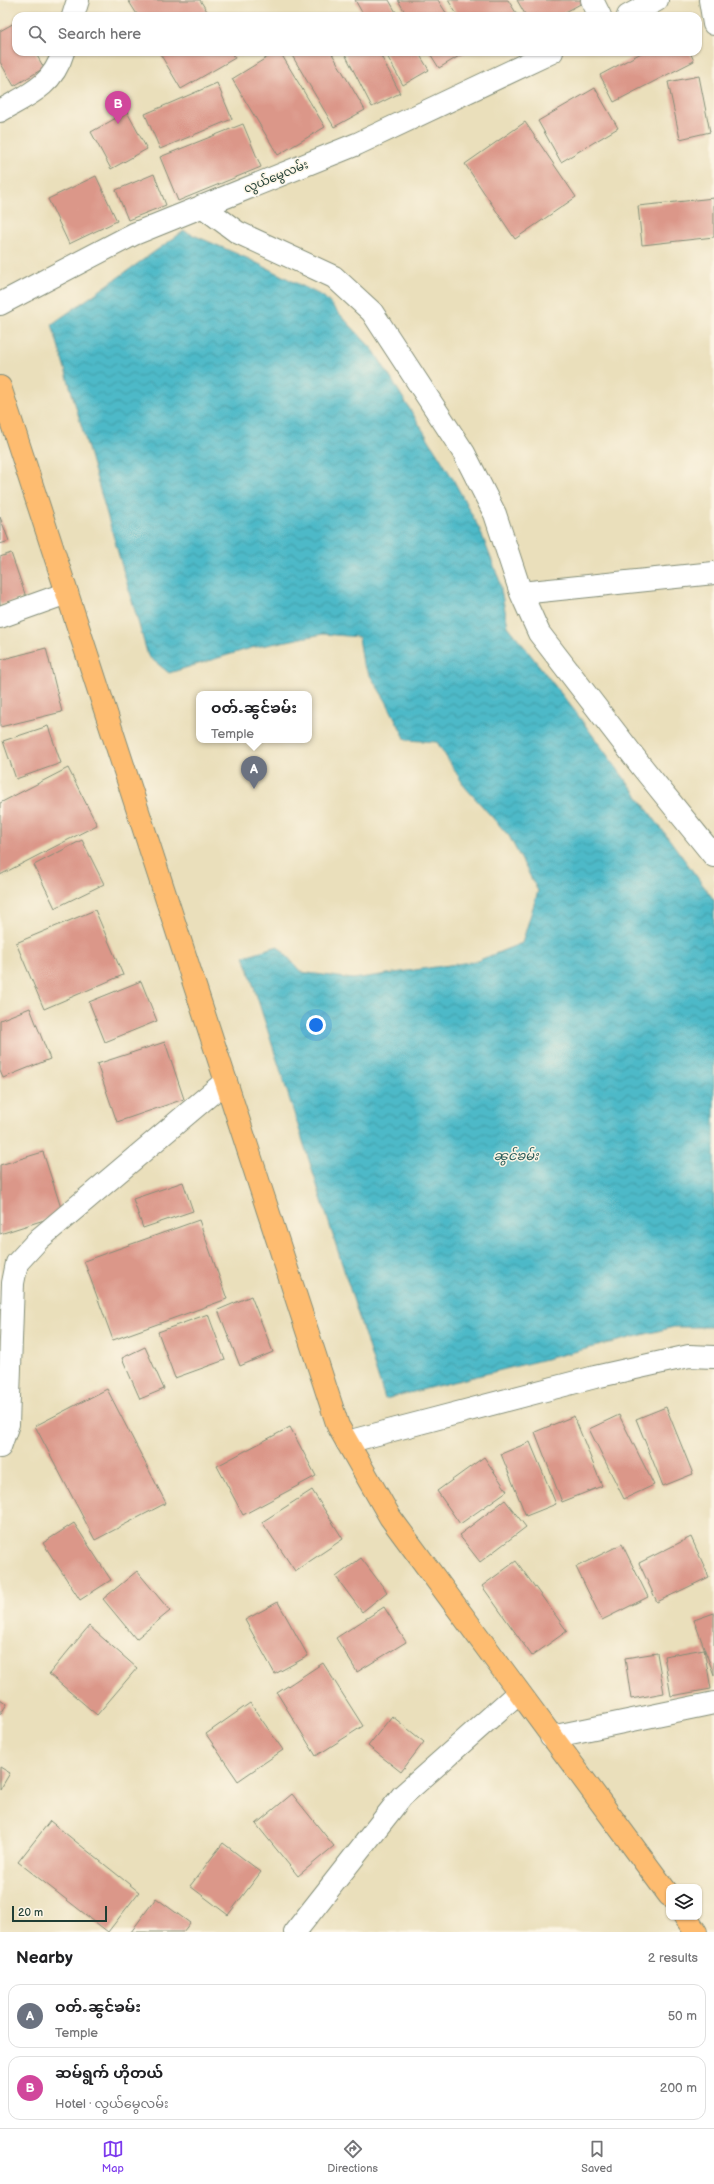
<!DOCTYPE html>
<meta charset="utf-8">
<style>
body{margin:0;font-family:"Balsamiq Sans","Noto Sans Myanmar",sans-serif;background:#f2f2f2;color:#202124}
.controls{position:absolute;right:12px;bottom:12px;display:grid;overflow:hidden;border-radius:8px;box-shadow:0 1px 3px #0004}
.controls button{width:36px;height:36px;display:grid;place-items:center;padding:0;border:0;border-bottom:1px solid #e0e0e0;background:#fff;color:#202124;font:20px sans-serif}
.scale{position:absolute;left:12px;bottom:10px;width:95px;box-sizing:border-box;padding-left:4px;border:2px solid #1f3d34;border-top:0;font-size:11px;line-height:14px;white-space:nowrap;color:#1f3d34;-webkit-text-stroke:3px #fcf5e5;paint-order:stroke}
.you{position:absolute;left:316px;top:1025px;width:14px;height:14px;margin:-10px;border:3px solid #fff;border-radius:50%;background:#1a73e8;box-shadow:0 0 0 6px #1a73e833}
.badge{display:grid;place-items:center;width:26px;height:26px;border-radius:50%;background:#7c3aed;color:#fff;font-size:13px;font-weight:700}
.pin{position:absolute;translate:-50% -33px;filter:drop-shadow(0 1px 2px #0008)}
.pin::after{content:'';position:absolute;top:21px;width:14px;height:12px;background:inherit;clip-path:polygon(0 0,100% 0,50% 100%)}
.popup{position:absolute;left:196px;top:691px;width:116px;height:52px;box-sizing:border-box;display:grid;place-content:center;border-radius:8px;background:#fff;filter:drop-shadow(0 1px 3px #0005);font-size:13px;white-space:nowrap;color:#757577}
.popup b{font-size:15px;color:#202124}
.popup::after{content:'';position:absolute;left:50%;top:100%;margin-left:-8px;border:8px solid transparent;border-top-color:#fff}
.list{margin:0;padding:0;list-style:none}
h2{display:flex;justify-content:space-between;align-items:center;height:52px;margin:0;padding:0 16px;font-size:17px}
h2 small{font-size:13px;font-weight:400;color:#757577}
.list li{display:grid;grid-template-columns:26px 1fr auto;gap:12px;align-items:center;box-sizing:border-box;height:64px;margin:0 8px 8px;padding:0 8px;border:1px solid #e0e0e0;border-radius:12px}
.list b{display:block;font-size:15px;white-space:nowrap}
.list p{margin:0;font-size:13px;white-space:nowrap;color:#757577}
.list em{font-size:13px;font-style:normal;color:#757577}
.icon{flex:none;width:22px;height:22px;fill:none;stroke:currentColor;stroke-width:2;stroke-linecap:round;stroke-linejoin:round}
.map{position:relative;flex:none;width:714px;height:1932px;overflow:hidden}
.search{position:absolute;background:#fff;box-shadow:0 1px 3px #0004;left:12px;right:12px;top:12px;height:44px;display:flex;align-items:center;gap:10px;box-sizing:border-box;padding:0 14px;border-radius:12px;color:#757577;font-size:15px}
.sheet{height:196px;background:#fff}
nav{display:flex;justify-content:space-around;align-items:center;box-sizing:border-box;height:56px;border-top:1px solid #e0e0e0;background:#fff;font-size:11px;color:#757577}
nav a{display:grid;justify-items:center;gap:2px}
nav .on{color:#7c3aed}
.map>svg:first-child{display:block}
</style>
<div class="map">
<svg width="714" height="1932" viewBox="0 0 714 1932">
<defs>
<pattern id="water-waves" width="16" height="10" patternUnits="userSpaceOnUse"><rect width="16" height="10" fill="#4db9c8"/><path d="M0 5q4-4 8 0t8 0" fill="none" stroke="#3f98a3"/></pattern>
</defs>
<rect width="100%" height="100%" fill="#fcf5e5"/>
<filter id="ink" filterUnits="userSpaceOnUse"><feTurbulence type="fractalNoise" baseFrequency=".025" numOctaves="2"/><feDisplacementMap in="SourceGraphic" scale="8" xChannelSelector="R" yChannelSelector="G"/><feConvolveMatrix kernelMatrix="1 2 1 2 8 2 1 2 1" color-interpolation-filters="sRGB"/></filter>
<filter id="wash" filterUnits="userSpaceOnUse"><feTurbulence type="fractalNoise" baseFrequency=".012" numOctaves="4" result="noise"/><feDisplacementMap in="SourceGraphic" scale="16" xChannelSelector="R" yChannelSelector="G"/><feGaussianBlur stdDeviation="0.9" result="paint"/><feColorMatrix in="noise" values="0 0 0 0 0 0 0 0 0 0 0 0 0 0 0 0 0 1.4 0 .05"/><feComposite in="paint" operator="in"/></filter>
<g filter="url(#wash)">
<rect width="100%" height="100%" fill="#eadfbb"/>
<path fill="url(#water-waves)" stroke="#367b7e" d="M184,231l65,28 75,38 50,54 79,128 27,51 19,49 9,47 66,84 140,190v427h-40l-289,72 -141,-443 34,-10 23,26 52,7 124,-18 45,-18 16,-52 -29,-55 -44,-49 -28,-45 -31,-2 -20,-39 -23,-37 -4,-27 -36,-3 -72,14 -82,25 -21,-17 -96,-332z"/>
<g id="blocks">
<path fill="#db9789" d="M128,0h72l10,16h-72z
M355,0h34l9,16h-34z
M398,0h40l10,16h-41z
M448,0h60l10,16h-60z
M517,0h71l-30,16h-32z
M16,22v30h19l9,16 -30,18 -14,-24v-31z
M159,52h72l4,6 -54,31z
M276,52h4l45,75 -47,28 -46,-76z
M290,52h41l34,58 -31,17z
M344,52h35l21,41 -28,14z
M385,52h33l11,18 -26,15z
M429,52h37l-27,16z
M643,52h47l4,9 -80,41 -14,-27z
M699,76l11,56 -30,7 -12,-57z
M217,83l15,36 -72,30 -15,-35z
M595,88l23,40 -57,34 -23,-41z
M127,112l20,37 -36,20 -20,-37z
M525,122l51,75 -61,42 -50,-75z
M243,124l18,43 -83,34 -18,-44z
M154,174l12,31 -38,15 -12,-30z
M96,176l21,45 -48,23 -21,-45z
M714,198v39l-72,8 -4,-39z
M0,517l9,24 -9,3z
M11,553l15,44 -26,8v-48z
M46,648l16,64 -62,15v-67z
M48,726l13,37 -45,16 -13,-38z
M68,768l29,57 -97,50v-72z
M82,840l22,44 -49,24 -21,-43z
M95,910l28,65 -79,34 -28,-66z
M141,981l16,40 -52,21 -16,-40z
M30,1008l20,51 -47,19 -3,-7v-51z
M165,1042l19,57 -67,23 -20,-58z
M43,1152l20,62 -63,20v-69z
M183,1182l10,29 -50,17 -10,-29z
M199,1220l28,79 -114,41 -29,-79z
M251,1296l22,56 -33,14 -22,-56z
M208,1314l17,46 -50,18 -17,-46z
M145,1347l19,42 -24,10 -18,-41z
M107,1389l59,114 -71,37 -60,-114z
M666,1407l27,67 -30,12 -27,-67z
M619,1415l35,70 -30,14 -35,-70z
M574,1416l28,70 -40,16 -27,-70z
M290,1427l26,49 -73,39 -26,-49z
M530,1442l26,62 -30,12 -25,-62z
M484,1457l23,34 -47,33 -23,-33z
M312,1490l31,49 -48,32 -33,-49z
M505,1500l21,27 -46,35 -21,-27z
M74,1523l37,57 -31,20 -37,-57z
M691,1537l18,40 -52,25 -18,-39z
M622,1544l26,53 -46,23 -26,-53z
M361,1558l26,34 -25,20 -26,-35z
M516,1561l51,70 -35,25 -50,-70z
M137,1571l33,40 -34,28 -33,-40z
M278,1602l30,54 -33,18 -30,-54z
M384,1607l22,35 -49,30 -21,-34z
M714,1613v62l-20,-55z
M89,1626l48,42 -40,47 -48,-41z
M704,1649l7,40 -40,7 -7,-40z
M657,1653l7,40 -33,6 -6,-41z
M323,1663l40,63 -47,30 -39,-63z
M0,1699l7,5 -7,11z
M250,1703l33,47 -45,31 -32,-47z
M392,1716l32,26 -23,30 -33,-26z
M0,1767l10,6 -10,17z
M292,1794l42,52 -36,30 -42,-52z
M50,1821l89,71 -31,40 -90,-70z
M223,1843l38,29 -33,43 -38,-29z
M156,1898l34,25 -7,9h-52z"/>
</g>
</g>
<g filter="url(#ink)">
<use href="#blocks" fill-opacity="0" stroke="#848e78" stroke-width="1"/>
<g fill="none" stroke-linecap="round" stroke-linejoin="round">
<g stroke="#848e78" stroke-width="24">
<path id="minor" d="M592,0l8,16
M710,0l4,24
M73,16l5,-16
M628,16l29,-16
M0,111c28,-16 53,-25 63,-59
M202,206l35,26 97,45 38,35 92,141 31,61 26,79 18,40 103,134 72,89
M0,304l134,-70 223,-90 195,-92
M521,593l193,-20
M0,617l67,-24
M347,1442l248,-65 94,-21 25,1
M0,1447l8,-23 5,-141 4,-20 22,-24 187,-158
M551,1737l163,-34
M295,1932l107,-136 116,-103"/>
</g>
<g stroke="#848e78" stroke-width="24">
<path id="highway" d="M0,387l338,1039 52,91 279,378
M685,1917l11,15"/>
</g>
<use href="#minor" stroke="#fff" stroke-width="22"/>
<use href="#highway" stroke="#febc70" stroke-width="22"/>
</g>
</g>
<g text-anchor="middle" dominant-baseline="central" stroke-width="3" stroke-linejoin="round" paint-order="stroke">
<g font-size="12" fill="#1f3d34" stroke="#fcf5e5">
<text transform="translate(276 177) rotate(-22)">လွယ်မွေလမ်း</text>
</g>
<g font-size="13" font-style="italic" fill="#2a5c59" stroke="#fcf5e5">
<text x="516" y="1156">ၼွင်ၶမ်း</text>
</g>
</g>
</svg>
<div class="controls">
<button><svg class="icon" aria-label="layers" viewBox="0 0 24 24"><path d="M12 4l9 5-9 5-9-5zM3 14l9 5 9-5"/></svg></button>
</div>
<div class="scale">20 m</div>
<div class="you"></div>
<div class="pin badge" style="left:254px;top:789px;background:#6b7280">A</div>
<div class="popup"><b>ဝတ်ႉၼွင်ၶမ်း</b>Temple</div>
<div class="pin badge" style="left:118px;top:124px;background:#d1479c">B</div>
<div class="search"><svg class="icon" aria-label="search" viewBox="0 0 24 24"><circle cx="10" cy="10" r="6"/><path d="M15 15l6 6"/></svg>Search here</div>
</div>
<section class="sheet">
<h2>Nearby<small>2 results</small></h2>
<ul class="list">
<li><span class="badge" style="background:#6b7280">A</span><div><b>ဝတ်ႉၼွင်ၶမ်း</b><p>Temple</p></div><em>50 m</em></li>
<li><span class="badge" style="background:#d1479c">B</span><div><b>ဆမ်ရွက် ဟိုတယ်</b><p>Hotel · လွယ်မွေလမ်း</p></div><em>200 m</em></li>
</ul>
</section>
<nav>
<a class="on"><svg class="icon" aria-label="map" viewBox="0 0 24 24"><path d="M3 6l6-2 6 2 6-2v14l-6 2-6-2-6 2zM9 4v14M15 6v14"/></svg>Map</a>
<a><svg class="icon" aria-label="directions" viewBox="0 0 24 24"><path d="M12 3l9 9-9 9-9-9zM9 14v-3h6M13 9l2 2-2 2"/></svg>Directions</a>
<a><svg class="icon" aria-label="saved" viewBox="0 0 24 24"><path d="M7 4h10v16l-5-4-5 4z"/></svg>Saved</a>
</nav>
